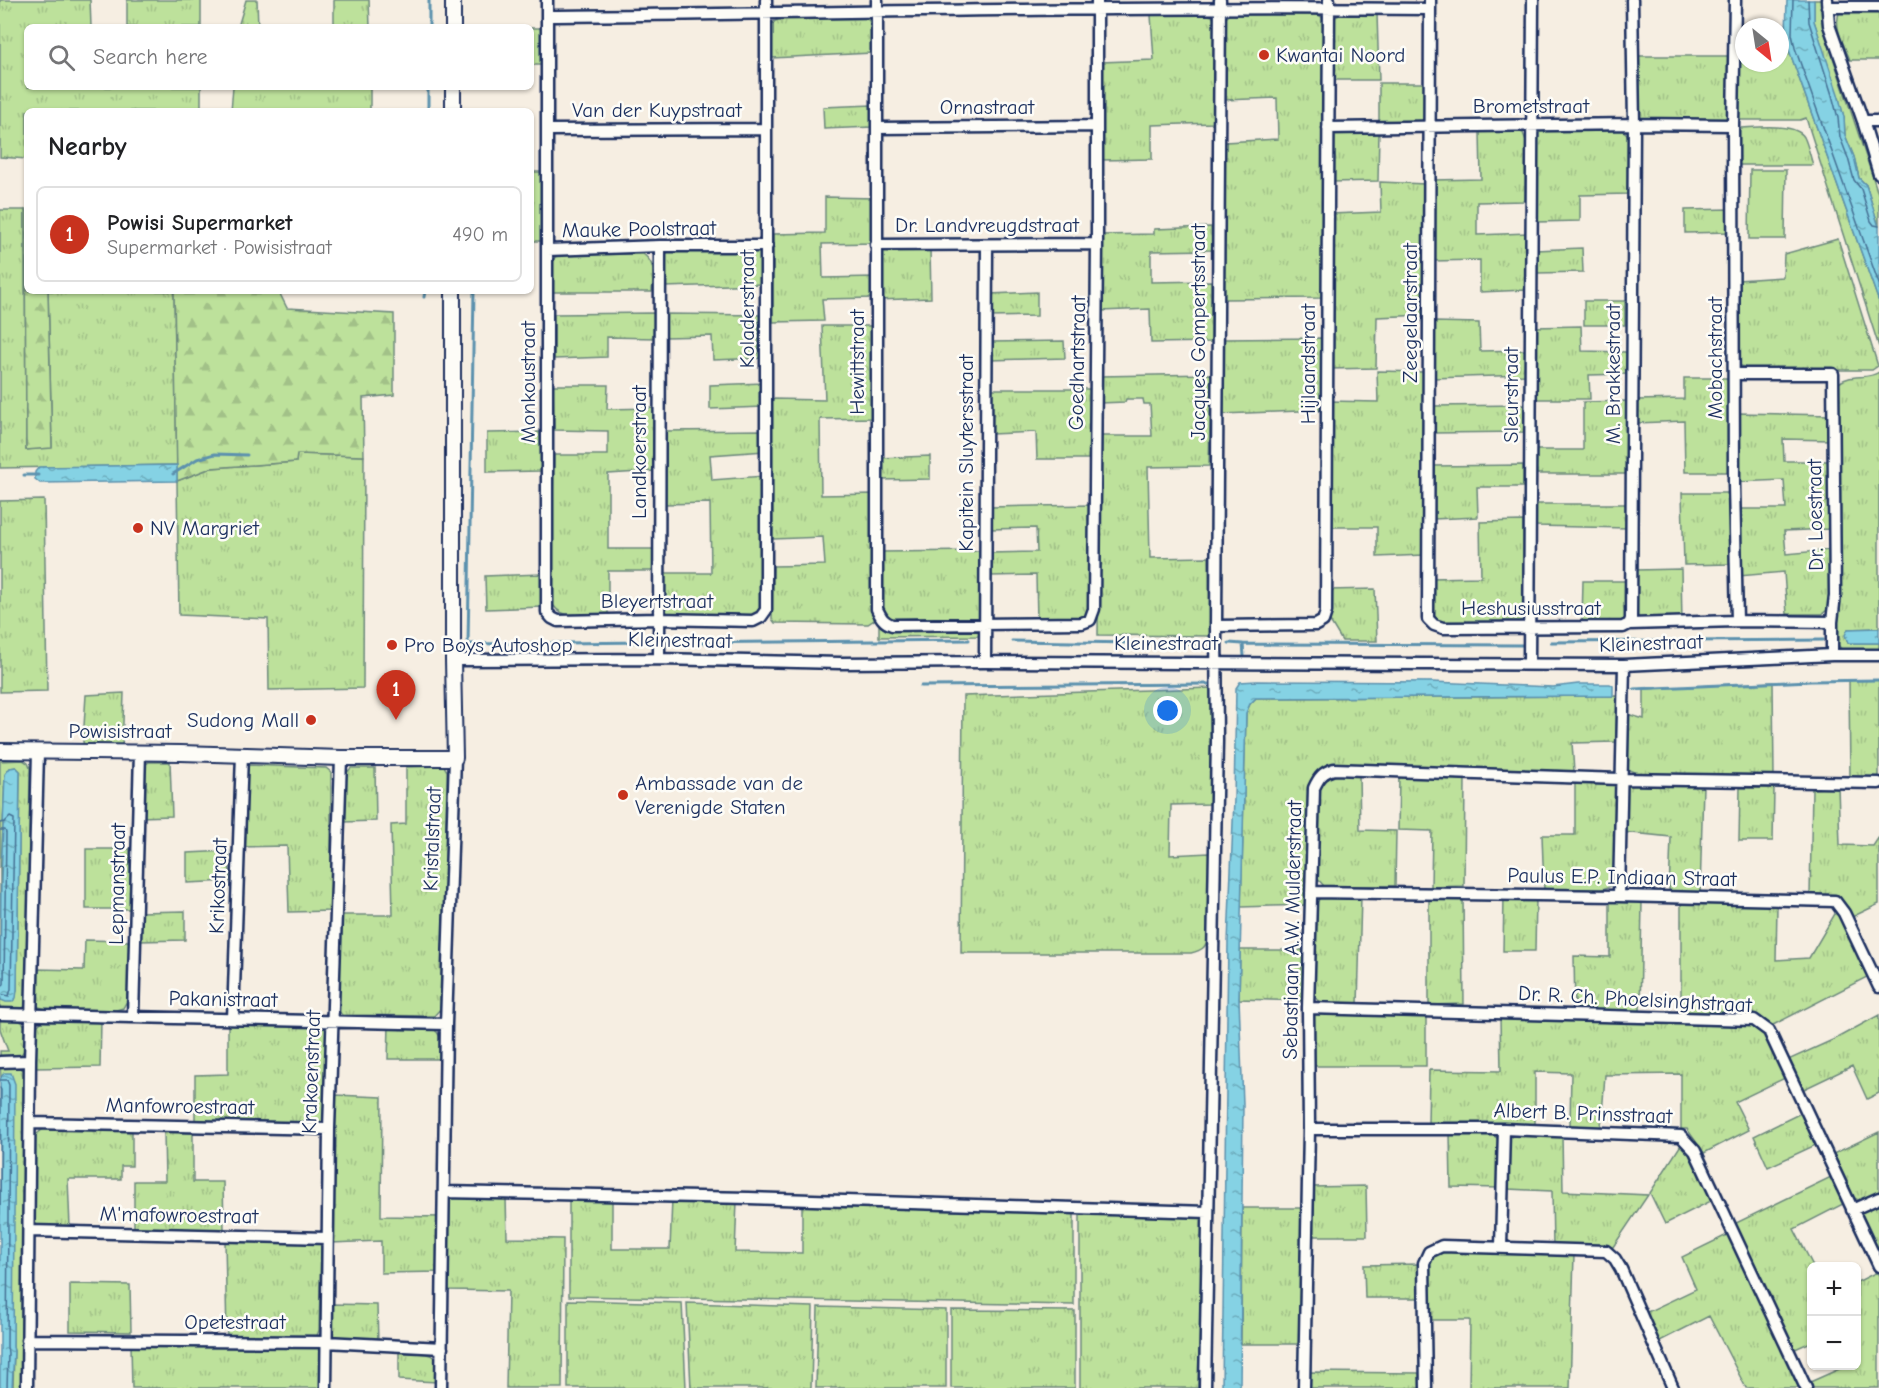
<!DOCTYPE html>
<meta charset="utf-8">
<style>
body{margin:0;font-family:"Comic Neue",sans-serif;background:#f2f2f2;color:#202124}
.controls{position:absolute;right:18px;bottom:18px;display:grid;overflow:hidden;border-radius:9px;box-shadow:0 2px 4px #0004}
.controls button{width:54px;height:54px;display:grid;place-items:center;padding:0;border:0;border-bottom:2px solid #e0e0e0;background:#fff;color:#202124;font:30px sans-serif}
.compass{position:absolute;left:1735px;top:18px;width:54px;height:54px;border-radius:50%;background:#fff;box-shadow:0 2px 4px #0004;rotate:150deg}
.you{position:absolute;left:1168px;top:711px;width:21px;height:21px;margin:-15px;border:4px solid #fff;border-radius:50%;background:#1a73e8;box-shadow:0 0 0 9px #1a73e833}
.badge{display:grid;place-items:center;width:39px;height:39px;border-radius:50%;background:#c8321e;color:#fff;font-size:20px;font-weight:700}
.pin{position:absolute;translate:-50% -50px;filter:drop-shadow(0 2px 3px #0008)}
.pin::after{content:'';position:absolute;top:32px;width:21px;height:18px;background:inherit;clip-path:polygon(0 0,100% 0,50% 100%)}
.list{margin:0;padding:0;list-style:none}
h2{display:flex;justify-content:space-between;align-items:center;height:78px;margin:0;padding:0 24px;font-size:26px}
h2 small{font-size:20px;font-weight:400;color:#757577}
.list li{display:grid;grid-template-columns:39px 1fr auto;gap:18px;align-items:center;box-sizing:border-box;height:96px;margin:0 12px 12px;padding:0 12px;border:2px solid #e0e0e0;border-radius:9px}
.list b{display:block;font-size:22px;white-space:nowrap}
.list p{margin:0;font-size:20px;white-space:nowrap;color:#757577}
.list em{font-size:20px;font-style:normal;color:#757577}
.icon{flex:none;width:33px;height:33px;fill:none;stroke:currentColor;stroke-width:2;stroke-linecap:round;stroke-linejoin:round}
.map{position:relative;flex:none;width:1879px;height:1388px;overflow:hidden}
.search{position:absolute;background:#fff;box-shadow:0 2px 4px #0004;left:24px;top:24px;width:510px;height:66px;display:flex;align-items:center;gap:15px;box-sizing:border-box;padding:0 21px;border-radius:9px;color:#757577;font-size:22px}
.panel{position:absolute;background:#fff;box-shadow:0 2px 4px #0004;left:24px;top:108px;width:510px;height:186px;border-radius:9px}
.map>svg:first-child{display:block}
</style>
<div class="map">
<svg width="1879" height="1388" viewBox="0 0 1879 1388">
<defs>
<pattern id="grass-tufts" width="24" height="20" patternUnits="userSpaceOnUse" patternTransform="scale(1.5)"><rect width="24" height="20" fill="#bde19b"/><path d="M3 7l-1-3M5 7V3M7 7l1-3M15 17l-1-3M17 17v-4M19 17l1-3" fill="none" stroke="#a2c188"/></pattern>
<pattern id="forest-firs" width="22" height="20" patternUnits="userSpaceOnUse" patternTransform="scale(1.5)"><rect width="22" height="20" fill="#bde19b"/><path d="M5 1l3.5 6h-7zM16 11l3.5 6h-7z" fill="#a2c188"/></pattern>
<pattern id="water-ripples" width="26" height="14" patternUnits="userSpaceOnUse" patternTransform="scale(1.5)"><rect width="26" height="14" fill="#85d2e4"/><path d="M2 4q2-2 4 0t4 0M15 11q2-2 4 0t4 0" fill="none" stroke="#6cabbc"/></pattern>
</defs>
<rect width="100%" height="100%" fill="#f6eee2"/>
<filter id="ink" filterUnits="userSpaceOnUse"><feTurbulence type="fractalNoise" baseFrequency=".0167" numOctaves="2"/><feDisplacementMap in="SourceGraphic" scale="12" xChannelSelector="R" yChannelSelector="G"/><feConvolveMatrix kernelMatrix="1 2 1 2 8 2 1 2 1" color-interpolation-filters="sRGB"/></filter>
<g filter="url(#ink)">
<path fill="url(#grass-tufts)" stroke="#6c887c" stroke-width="1.5" d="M0,0h90l1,27h-64v60h174v24h-174v48l-27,-2z
M127,0h74v27h-74z
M246,0h11l1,27h-20z
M334,0h35l1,27h-36z
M1814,0h8l1,27 56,169v31l-13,-42 -7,-7 -5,-21 -9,-22 -1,-18 -30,-96z
M1879,8v52h-29c-5,-14 -18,-34 -10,-49z
M1344,13l33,1 2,66h-47l1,-62z
M1230,14h86l6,3 2,7 -1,274 -100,1 2,-157 53,-3 -1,-41 -53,2v-75l2,-7z
M1151,15h57l4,1 2,3 -1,104 -61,2v34l-50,1 -1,-98 53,-2z
M863,16c14,6 9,24 9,37l-100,5 -1,-32 4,-5 7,-3z
M531,28h11v37h-11z
M1780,50h9l90,252v45l-73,-229 -6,2h-61l-3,-6 5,-63h3v12h36z
M1637,56h95l-3,61 -5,4h-84l-3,-4z
M1379,83h46v34l-2,4 -5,1 -39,1z
M233,87h137v24h-139z
M872,105v22l-48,2 -1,-22z
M1544,128h75l8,6 2,7v53l-49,1v26l-43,1 -1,-85 3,-6z
M1738,128c15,0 57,-6 66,9 4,8 6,19 9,28h-75z
M1379,130l-1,51 -47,1 1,-44 3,-5z
M1515,130l8,3 3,8 -1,60 -48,1v33l51,-2 -2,57 -46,2v-32l-48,1 1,-81 48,-1 -1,-47z
M531,172h11v69h-11z
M1380,182l45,2v131l-48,2 -1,51 -46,1 1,-155 50,-2z
M825,197l50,1v45l-53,1 1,34 52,-1v21l-53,1 2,22 -51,1v-88l52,-1z
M1730,209v23l-45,1v-23z
M0,210h25l1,240 26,-3 -4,-156h126l3,174 -177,3z
M1211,227l1,23 -61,1v31l60,-1v61l-60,1 -1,-34 -49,2v-76l53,-1v-5z
M1838,239l40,127 -6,4h-122l-13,-6 1,-84 45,-3 1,-23z
M884,248l46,1 1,49 -53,2v-45z
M1582,248l1,24 -46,1 -1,-23z
M668,251h93l1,33 -98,3v-30z
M564,254h79c14,10 10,23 9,38h-100v-30l3,-5z
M1037,292v24l-47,1v-23z
M1584,301h41v24h-41z
M655,313v25l-48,-1v20l-53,2v-45z
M663,314l100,1 1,43 -51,2 -1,-24 -48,1z
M1433,322l46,1 1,28 46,-1v25l-93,3z
M822,326h54l-2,92 -54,1 1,76 53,-1v126l-6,4 -93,-1 -3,-4 1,-53 52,-1 -2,-28 -50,2 -1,-140 53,1z
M1581,326l1,25 44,1v22l-37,1 1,24h-55v-72z
M1323,338v72l-101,4v-75z
M1064,341l1,17 -75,2v-18z
M1377,371l48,1 -1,183 -47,2v-30h-47l-1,-126 49,1z
M1879,372v256l-31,1v14h31v9l-37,-2 -6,-8 1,-257c12,-13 29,-4 42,-13z
M1211,374l-2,92 -61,1 2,91 59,-1 1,79 -112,-1 2,-199h52l-2,-32h-6l-1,-5h-17l-1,3 -25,1v-27z
M1684,378h46v94h-45l-1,-51 -47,2 -1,-23 48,-1z
M764,383v24l-54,2v-24z
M553,385h55l-1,24 47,-1 1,63 -47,3v75h45l1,22h-46v44c-19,0 -50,8 -57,-15l3,-145h54v-24l-54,-1z
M990,389h101v70h-54l-1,-27 -45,2z
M1628,401l1,73h-94l-1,-24h49v-48z
M1525,405v27l-93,1v-27z
M1737,413l94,2v25l-48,-1 1,22h46v68l-46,2 2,23 44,-4 -1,52 -2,8 -5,4h-35l-3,-42 -45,4 -1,-67h48l-2,-29 -47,2z
M765,430v21l-55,4 2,25 52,-4 -3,136 -10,3h-79l-7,-4 -2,-7v-31h48l-1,-70 -46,1 -1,-73z
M540,432l1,39 -54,1v-39z
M297,454l67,2 -1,232 -94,2 -1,-71 -89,-4 -2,-134 34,-13 85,-6z
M930,456v23l-50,1 -1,-22z
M1523,465v22h-46l1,30 -45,2 -1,-53z
M1682,493h49l1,71 -48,1z
M44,500l3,191 -47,1v-191z
M1536,504h92v24l-92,-2z
M1091,505v104l-3,6 -5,4 -46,1 -1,-45 -46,1v-23l47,-1 -1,-24 -47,1 1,-22z
M1523,521l1,91 -4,9 -78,2c-16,-8 -11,-30 -11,-45l50,-1 -1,-55z
M980,551l1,85 -102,1v-85z
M1681,569l1,56 -47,-5 1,-50z
M541,574l1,33 -56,2 -1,-33z
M1583,581h46l-2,36 -4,5 -41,1z
M1375,589l2,52h-35l-15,-25 1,-26z
M1849,680h30v98h-29z
M1773,682l1,96 -133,-3 -12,-5 -4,-5 2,-51 17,5v-30z
M1211,688l-1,116 -39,1 -1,50 39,-2 -1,84c-2,11 -6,13 -17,16h-230l2,-257z
M124,693l-2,57 -37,-3 -2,-5 3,-47z
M1617,696l-1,46 -44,1 2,28 -241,-6c-12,3 -17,7 -23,18l-2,122 -67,2 5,-194 4,-9 6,-6z
M23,760l5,3 2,5 -3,231 -2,7 -4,5 -21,-2v-17l1,8 16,-10 3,-219 -4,-4 -6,1 -5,7 -4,104 -1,99v-217z
M149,762h21l2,54 -32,1 4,-52z
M249,765l77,3 5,4v139l-42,1 -2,-66 -47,1 4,-79z
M444,766l3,5v8l-5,228 -8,9 -92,-1 -4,-5 2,-95h53l-2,-90 15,-1v-57z
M351,768h24l1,53 -33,1c0,-17 -6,-42 8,-54z
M1338,775h21l1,55 36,1 -1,55h-71l-8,-9 1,-86c5,-11 10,-14 21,-16z
M1399,776l66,2 -1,108 -33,1 1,-56 -34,-1z
M1575,781l37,1 4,2 1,6 -4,90 -2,6 -11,4h-56l-2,-55h33z
M1627,783l76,2 -3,109 -31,-1 2,-56 -48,-5 1,-45z
M1838,787l2,58 33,1 6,-9v67l-27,13c-12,-23 -17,-20 -42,-21l2,-107z
M1740,788h34l-1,53h-34z
M86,849h44l1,60h-45z
M229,851l1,30 -43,2v-30z
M1326,895l35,1 -3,108c-14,0 -35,5 -44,-8l2,-91 3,-6z
M1429,895l34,1 1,108 -35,1z
M1504,897l32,1 -1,53h-32z
M1610,901h32l-2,111 -65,-2 -1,-54 36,1z
M1681,904l96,1 -1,55 33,-2 27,-46 7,5 24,60 -96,49 -13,-11 -77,-1z
M185,911v29l-46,1v-29z
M85,940l44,1 -1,58 -5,9 -10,3 -68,-2 -6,-2 -3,-4v-34l48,1z
M1240,950h64v51l-65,-2z
M1318,1013l108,2v51h-113l1,-52z
M1879,1015v78l-12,6 -15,-33 -50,24 -14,-30 49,-22z
M1500,1016l256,8 12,13 17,41 -50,24 14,28 -45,23 -17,-24h-6v-55l-76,1 -4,52 -31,-1 1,-53 -36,-1v54l-107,-2 1,-54 72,1z
M0,1019c6,0 14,-1 20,2 10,4 8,30 0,34 -6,3 -14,2 -20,2v-6h8l-8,-22z
M47,1019l54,1 -1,47 -65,1 2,-42 4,-4z
M228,1024l92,1 5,3 2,5 -2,87 -4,5 -126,-2v-48l33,-1z
M389,1026l42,1c13,8 10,19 10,32h-53z
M0,1066c9,0 17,-2 25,5v6l-3,311h-9l1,-37 -1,-4v-98z
M335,1095l47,2 -1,119 59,1v55l-59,1v-32l-50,2z
M1803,1112l15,32 -50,23 -14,-31z
M48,1128l84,1v37h-11v13h-53l2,48c-12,0 -29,4 -37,-6v-84l9,-7z
M164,1132l29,1v49h30l1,48h-90v-49h31z
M1879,1132v62c-4,2 -9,5 -13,6 -20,5 -29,-31 -35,-45z
M1450,1133c15,0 39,-5 49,7l1,48 -49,-1z
M1517,1133l45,2 1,56 85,4 -35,52 -60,-1 -1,-55 -44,-2 1,-50 3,-4z
M1682,1143l6,4 25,53 -48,24 -15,-31z
M1833,1176l12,27 -51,26 19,37 -2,76 -18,8 -59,-126z
M1366,1186l1,50h-57l1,-49z
M459,1196l47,2 1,40 56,1 -1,149h-56l2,-97 -60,-1v-87l3,-5z
M569,1197l43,1v51h58l2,-50 65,2 -2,51 67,1v-50l272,8v94l-505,-9z
M1879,1201v57l-18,-43 1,-5z
M1242,1208h61l-3,136h-59z
M1080,1211l123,5 -5,172h-118z
M1729,1234l71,154h-54l-37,-72 -51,26 -13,-29 51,-24 -14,-32z
M225,1240l94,2 2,3 -2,85 -2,6 -3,4 -87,-1z
M1443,1252l131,3 -4,133h-101l1,-68h-42l2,-61 6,-6z
M1419,1264v34h-54l-1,-33z
M1877,1272l2,4v112h-69l-2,-5 38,-17h10l1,-6 3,-2 -3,-7v-69z
M70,1284l60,1 1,47 -61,-1z
M568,1300l114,3 4,85h-118z
M687,1303l126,4 -2,81h-120z
M330,1304l47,1 1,38h-40l-7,-6z
M818,1307l128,3v78h-130z
M951,1310l124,1v77h-124z
M131,1344l187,3 4,9 -1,32h-189z
M399,1352c9,1 35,-1 39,9 1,5 -1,15 -1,21l-38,-2z
M1308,1372l111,1 2,15h-114z"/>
<path fill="url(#forest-firs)" stroke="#6c887c" stroke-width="1.5" d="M25,210l2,1v80h21l4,157 -26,2z
M174,291h66l40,3 7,14 107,6v81l-31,3 1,58 -67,-2 -1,8 -85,6 -34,13z"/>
<path fill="#bde19b" stroke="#6c887c" stroke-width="1.5" d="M1750,170h36l-1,69h-36z"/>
<path fill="url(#water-ripples)" stroke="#5b91ae" stroke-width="1.5" d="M1787,0h27v21l24,73 6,23 1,18 9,22 5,21 7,7 13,42v75l-90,-252 -3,-15z
M177,465v16l-137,2 -5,-4v-7l4,-5z
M1879,628v15h-31l-3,-8 3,-6z
M1256,681l176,1 121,5 25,-3h32l3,2v10l-357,2 -6,6 -4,9 -7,286 4,105 -3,284h-18l6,-446 6,-143 2,-111 4,-6z
M16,767l4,4 -3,219 -1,8 -4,4h-6l-5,-2 -1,-8 1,-113 4,-105 5,-6z
M4,1073h7l4,11 -2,263 1,4 -2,37h-12v-309z"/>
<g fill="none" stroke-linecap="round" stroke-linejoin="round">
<path stroke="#457094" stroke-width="1.5" d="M1793,0l-1,34 3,14 84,236
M1808,0l1,22 23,73 6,23 2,19 8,21 6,22 7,9 10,32 3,4 5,1
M0,823l5,-1 5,-5 4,2 -3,170 -2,7 -9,-2
M0,830h5l1,3 -2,151 -4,3
M0,1080h7l2,5 -2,262 1,6 -1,35
M0,1088l1,2 -1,124"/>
<path stroke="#5b91ae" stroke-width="3" d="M429,27v-27
M428,111v-24
M474,291l-6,353 179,-2
M424,297l1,-6
M173,474l24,-15 18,-5 32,1
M24,475h14
M1012,641l184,3
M1551,642l272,-2
M679,643l290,-3
M1229,643l14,1
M1244,656l-1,-12 279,1
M921,686l288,-2
M1634,689l177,-8 68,-1"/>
<g stroke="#1b2f5e" stroke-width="15">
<path id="street" d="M547,0v612l5,6 6,3 101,-2 94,2 8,-4 5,-7v-610
M877,0v609c4,8 6,13 15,16l190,-2 8,-3 4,-11 3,-365v-244
M1430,0l-2,619 6,6 9,3 180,-1 6,-3 108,-3
M1735,0l-2,125 1,360 3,136 95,1
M1827,0l2,25 34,96 16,53
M1827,7h52
M547,16c295,-3 589,-10 883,-7
M1863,121h16
M877,128l220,-2
M1328,128l306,-4 99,1
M547,130l219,-1
M876,245l221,-1
M548,250l112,-4h107
M1734,374h99l2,221 -3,27v33
M1629,624l2,-5 3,-495 -2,-124
M1216,626l100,-1 7,-4 3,-9 3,-612
M659,659l1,-413
M453,660l206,-1 181,4 145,-1 639,3 208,-10h47
M985,662l2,-417
M1529,664l4,-664
M1311,892l308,4 216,5 9,12 35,74
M1619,896l5,-231
M1308,1008l446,12 15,11 110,235
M0,1014l446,10
M133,1017l7,-265
M233,1019l9,-265
M0,1062l30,-1
M31,1123l298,6
M1309,1129h195l177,7 14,15 111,237
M445,1192l304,6 459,14
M1852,1210l27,-12
M29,1231l298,7
M1501,1247l3,-118
M27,1340l299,2 116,6
M27,1388l3,-327 8,-309
M326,1388l3,-259 12,-371
M441,1388l5,-364 9,-266
M1205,1388l12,-647 -1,-115 4,-626
M1304,1388l5,-259 -1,-121 6,-220c5,-11 9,-16 20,-19l286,10 259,4
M1426,1388l-2,-125 5,-11 13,-6 164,5 9,8 6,10 52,119"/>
</g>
<g stroke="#1b2f5e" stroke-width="18">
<path id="secondary" d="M453,27v-27
M453,111v-24
M0,751l181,2 160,5h114l-2,-98v-369"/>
</g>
<use href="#street" stroke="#fdfcf7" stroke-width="10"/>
<use href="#secondary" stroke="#fdfcf7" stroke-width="14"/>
</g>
</g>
<g fill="#c8321e" stroke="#fdfcf7" stroke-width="2">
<circle cx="1264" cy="55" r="6"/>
<circle cx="138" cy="528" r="6"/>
<circle cx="392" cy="645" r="6"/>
<circle cx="311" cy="720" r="6"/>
<circle cx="623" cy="795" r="6"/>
</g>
<g text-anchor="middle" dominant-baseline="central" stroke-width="5" stroke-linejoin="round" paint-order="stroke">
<g font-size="21" fill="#1b2f5e" stroke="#fdfcf7" text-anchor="start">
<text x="1276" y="55">Kwantai Noord</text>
<text x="150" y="528">NV Margriet</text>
<text x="404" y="645">Pro Boys Autoshop</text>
<text x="299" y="720" text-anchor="end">Sudong Mall</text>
<text x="635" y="783">Ambassade van de<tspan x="635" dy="24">Verenigde Staten</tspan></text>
</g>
<g font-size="21" fill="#1b2f5e" stroke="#fdfcf7">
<text x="1531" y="106">Brometstraat</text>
<text x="987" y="107">Ornastraat</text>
<text x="657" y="110">Van der Kuypstraat</text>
<text x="987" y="225">Dr. Landvreugdstraat</text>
<text transform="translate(639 229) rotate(-1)">Mauke Poolstraat</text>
<text transform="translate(747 309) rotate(-90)">Koladerstraat</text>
<text transform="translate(1410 313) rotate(-90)">Zeegelaarstraat</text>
<text transform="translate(1198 332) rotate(-90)">Jacques Gompertsstraat</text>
<text transform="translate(1715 358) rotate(-90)">Mobachstraat</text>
<text transform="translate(857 362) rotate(-90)">Hewittstraat</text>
<text transform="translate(1077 363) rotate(-89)">Goedhartstraat</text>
<text transform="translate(1308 364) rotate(-90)">Hijlaardstraat</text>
<text transform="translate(1613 374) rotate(-90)">M. Brakkestraat</text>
<text transform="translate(528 382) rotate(-90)">Monkoustraat</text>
<text transform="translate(1511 395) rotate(-90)">Sleurstraat</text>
<text transform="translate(639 452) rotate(-90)">Landkoerstraat</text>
<text transform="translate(966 453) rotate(-90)">Kapitein Sluytersstraat</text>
<text transform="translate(1815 515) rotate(-91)">Dr. Loestraat</text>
<text x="657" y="601">Bleyertstraat</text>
<text x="1531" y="608">Heshusiusstraat</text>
<text transform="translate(680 640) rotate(1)">Kleinestraat</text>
<text x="1166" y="643">Kleinestraat</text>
<text transform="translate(1651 643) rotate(-2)">Kleinestraat</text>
<text x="120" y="731">Powisistraat</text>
<text transform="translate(432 839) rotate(-88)">Kristalstraat</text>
<text transform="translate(1622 877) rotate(1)">Paulus E.P. Indiaan Straat</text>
<text transform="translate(117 884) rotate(-89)">Lepmanstraat</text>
<text transform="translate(218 886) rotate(-88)">Krikostraat</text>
<text transform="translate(1292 930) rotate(-89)">Sebastiaan A.W. Mulderstraat</text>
<text transform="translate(223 999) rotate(1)">Pakanistraat</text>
<text transform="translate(1635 999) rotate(3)">Dr. R. Ch. Phoelsinghstraat</text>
<text transform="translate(311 1072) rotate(-88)">Krakoenstraat</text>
<text transform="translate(180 1106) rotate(1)">Manfowroestraat</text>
<text transform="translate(1583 1113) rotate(2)">Albert B. Prinsstraat</text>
<text transform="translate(179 1215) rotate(1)">M'mafowroestraat</text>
<text x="235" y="1322">Opetestraat</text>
</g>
</g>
</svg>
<div class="controls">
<button>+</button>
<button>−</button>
</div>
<svg class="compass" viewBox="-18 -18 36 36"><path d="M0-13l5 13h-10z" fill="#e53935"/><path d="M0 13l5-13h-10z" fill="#757577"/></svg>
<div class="you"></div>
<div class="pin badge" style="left:396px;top:720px">1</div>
<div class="search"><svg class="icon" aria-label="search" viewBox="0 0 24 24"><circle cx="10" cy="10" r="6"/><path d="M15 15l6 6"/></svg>Search here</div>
<section class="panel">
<h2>Nearby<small></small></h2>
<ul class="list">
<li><span class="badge">1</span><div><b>Powisi Supermarket</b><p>Supermarket · Powisistraat</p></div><em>490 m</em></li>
</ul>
</section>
</div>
